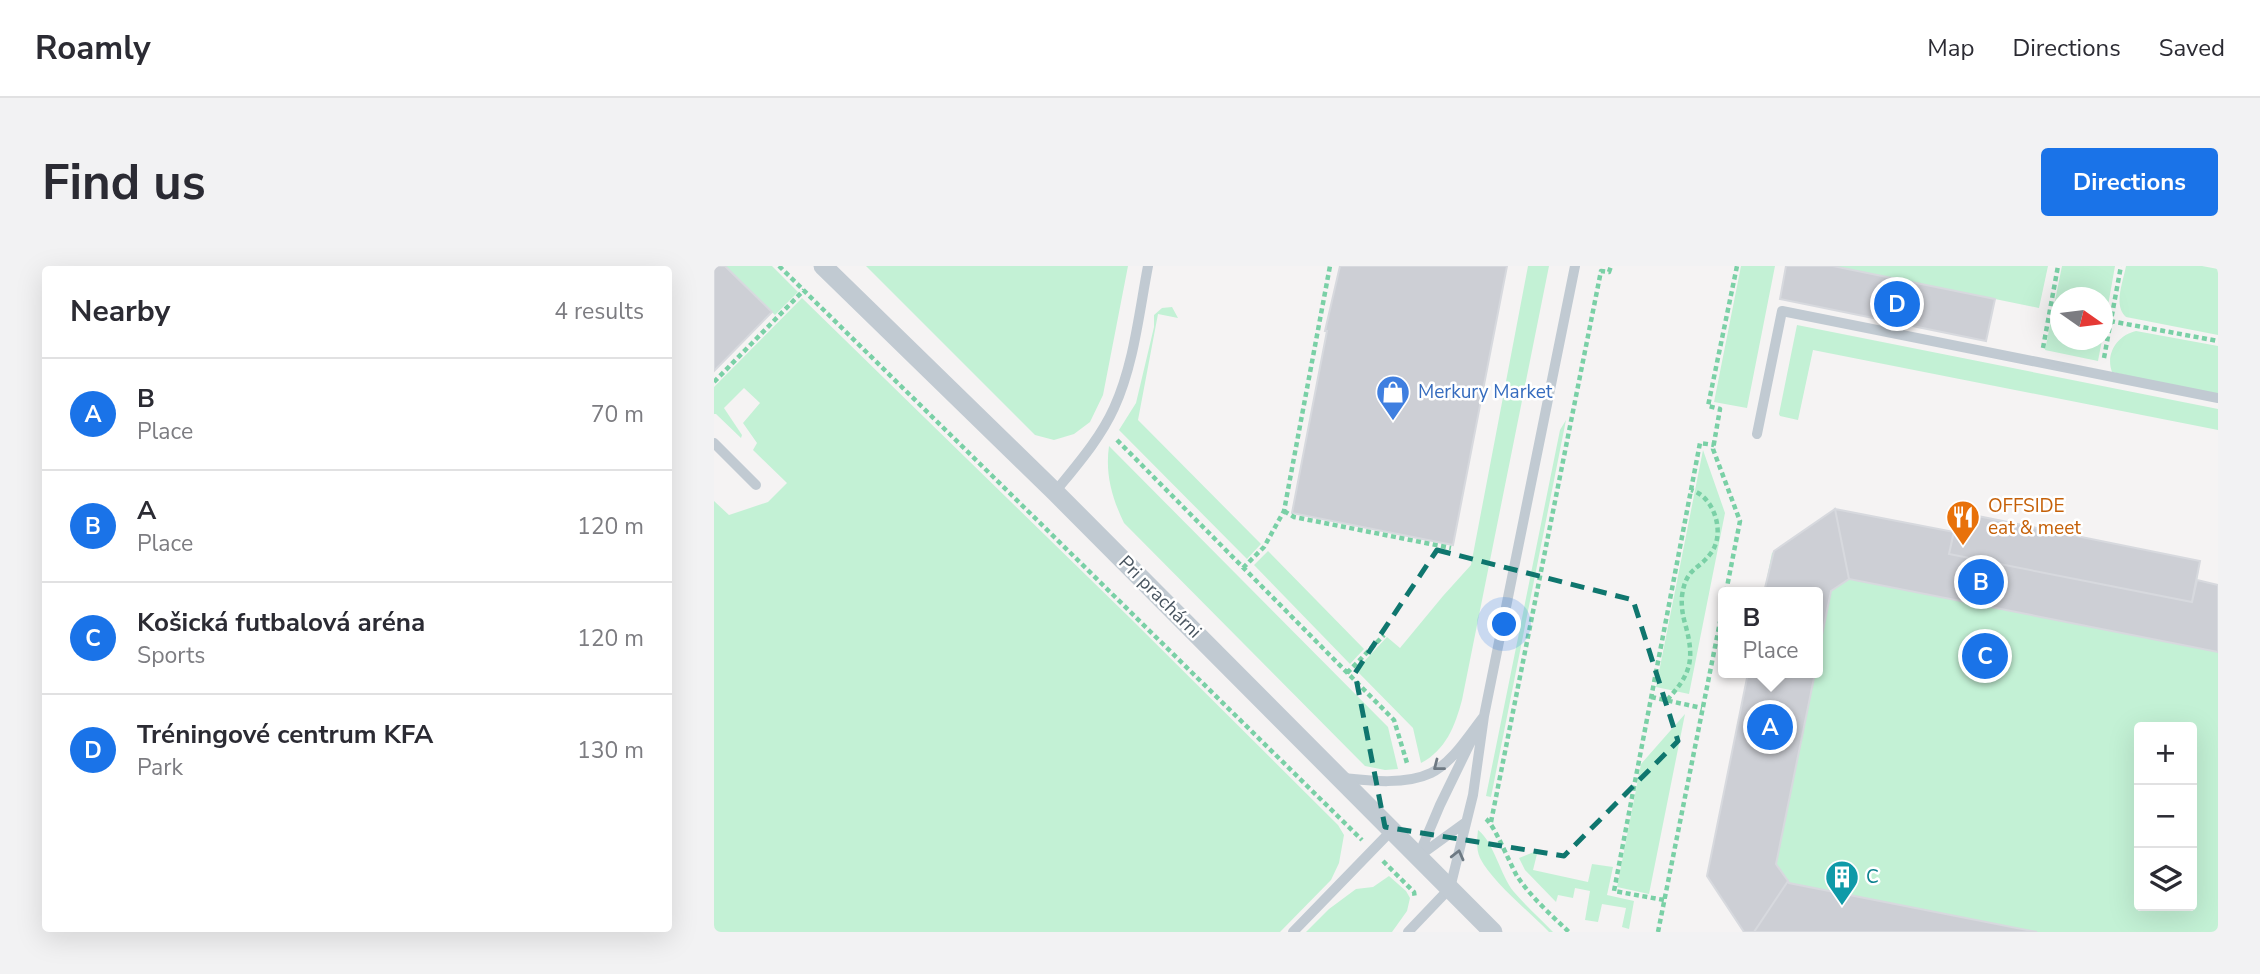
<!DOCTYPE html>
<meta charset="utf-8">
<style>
body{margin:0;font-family:"Nunito Sans",sans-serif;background:#f2f2f3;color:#2b2b33}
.controls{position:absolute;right:21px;bottom:21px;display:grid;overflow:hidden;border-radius:7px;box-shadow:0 7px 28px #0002}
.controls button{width:63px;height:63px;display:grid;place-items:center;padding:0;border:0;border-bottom:2px solid #e1e1e2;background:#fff;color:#2b2b33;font:35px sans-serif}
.compass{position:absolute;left:1336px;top:21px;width:63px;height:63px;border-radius:50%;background:#fff;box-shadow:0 7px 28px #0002;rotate:104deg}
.you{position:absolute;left:791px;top:359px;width:24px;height:24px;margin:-18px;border:5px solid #fff;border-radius:50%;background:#1a73e8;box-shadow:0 0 0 10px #1a73e833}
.badge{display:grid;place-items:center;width:46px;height:46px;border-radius:50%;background:#1a73e8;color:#fff;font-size:23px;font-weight:700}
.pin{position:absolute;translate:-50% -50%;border:4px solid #fff;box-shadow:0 2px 7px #0006}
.popup{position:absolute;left:1004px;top:321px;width:105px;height:91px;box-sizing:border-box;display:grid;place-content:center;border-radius:7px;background:#fff;filter:drop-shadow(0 2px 5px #0005);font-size:23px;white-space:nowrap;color:#7c7c81}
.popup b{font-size:26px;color:#2b2b33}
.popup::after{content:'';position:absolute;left:50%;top:100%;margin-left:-14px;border:14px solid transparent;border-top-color:#fff}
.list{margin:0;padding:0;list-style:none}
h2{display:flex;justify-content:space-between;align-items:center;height:91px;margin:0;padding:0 28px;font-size:30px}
h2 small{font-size:23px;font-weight:400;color:#7c7c81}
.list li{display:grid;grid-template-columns:46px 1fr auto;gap:21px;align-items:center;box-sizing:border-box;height:112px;padding:0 28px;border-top:2px solid #e1e1e2}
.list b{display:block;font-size:26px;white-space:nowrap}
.list p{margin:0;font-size:23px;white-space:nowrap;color:#7c7c81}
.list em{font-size:23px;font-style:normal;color:#7c7c81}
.icon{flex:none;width:38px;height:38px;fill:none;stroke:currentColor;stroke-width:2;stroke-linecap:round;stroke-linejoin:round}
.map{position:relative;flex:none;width:1504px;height:666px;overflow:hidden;border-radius:7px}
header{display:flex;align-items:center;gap:42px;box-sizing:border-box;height:98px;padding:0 35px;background:#fff;border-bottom:2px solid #e1e1e2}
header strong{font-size:33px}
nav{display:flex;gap:38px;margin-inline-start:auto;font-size:24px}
.intro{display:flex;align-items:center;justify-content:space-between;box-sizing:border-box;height:168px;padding:0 42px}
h1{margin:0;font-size:49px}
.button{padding:18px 32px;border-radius:7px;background:#1a73e8;color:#fff;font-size:24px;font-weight:700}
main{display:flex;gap:42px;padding:0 42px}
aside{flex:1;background:#fff;border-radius:7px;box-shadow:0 7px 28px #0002}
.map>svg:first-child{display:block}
</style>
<header>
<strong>Roamly</strong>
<nav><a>Map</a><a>Directions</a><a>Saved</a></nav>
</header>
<div class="intro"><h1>Find us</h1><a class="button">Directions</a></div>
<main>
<aside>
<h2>Nearby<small>4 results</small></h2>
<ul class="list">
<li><span class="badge">A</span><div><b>B</b><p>Place</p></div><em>70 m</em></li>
<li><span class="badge">B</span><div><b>A</b><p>Place</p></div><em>120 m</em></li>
<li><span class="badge">C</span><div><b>Košická futbalová aréna</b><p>Sports</p></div><em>120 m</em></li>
<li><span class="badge">D</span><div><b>Tréningové centrum KFA</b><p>Park</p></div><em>130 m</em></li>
</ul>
</aside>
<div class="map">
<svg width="1504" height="666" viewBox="0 0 1504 666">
<rect width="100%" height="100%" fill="#f5f3f3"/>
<path fill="#c3f1d5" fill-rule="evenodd" d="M11,0h47l26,26 -23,23z
M152,0h262l-25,129 -13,27 -16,12 -20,6 -19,-5z
M814,0h21l-87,434c-7,26 -16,50 -41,63l-8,-35 -57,-58 31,-33 13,11 43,-52 28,-31z
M1027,0h34l-28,142 -33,-6z
M1072,0h262l-9,42 -44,-9 -9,42 -206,-42z
M1348,0h53l-12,68 -1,-36h-42v42h42l-4,21 -53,-11z
M1412,0h76l16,3v66l-92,-18c-13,-11 -3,-35 0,-51z
M88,32l327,319 209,208 6,10 -5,28 -8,17 -51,52h-566v-431l15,14 39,-13 19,-19 -34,-33 4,-7 -14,-20 17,-20 -16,-15 -20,20 18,27 -1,3 -25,-24h-2v-27z
M458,41l6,11 -20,-4 -20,106 123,124 -14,15 -128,-129 17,-27 18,-76v-12l8,-7z
M1083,59l421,84v21l-405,-80 -15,70 -18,-4 -1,-2z
M1422,65l82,15v50l-106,-24c-7,-19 6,-37 24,-41z
M852,154l-75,377 -5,-1 74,-366z
M395,180l279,281 10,42 -13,1 -20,-4 -241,-243c-12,-25 -19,-49 -15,-77z
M989,184l22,63 -36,181 -33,-7z
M1121,243l119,23 4,-20 242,49 -3,19 21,5v347h-474l-37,-56 41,-203h69v-81h-53l8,-39zM1425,461h53v179h-53z
M554,285l96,98 -14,15 -96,-99z
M971,448l-36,180 -32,-7 24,-123z
M764,564c16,12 22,45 36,62 12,14 27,27 39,40h-4c-19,-20 -57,-50 -69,-74 -4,-9 -3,-18 -2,-28z
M820,586l3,2 -4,16 55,12 4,-18 21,3 -6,28 27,6 -5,28 -7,-2 4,-19 -24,-4 -4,18 -13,-2 5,-29 -15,-3 -2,10 -15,-3 -2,7 -31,-32 -6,-12z
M675,610l17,15 4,7 -3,13 -15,21h-86l23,-23 27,-20 17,-2z"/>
<path fill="#cdcfd5" stroke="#d7d9de" stroke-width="2" d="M0,0h11l47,46 -58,59z
M626,0h167l-54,279 -161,-32 35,-182h-2z
M1072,0h47l162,33 -9,42 -206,-42z
M1121,243l119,23 -5,22 243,48 5,-22 21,5v67l-369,-73z
M1121,243l14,70 -18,12 -14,69v-68h-53l10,-41z
M1244,246l242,49 -8,41 -243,-48z
M1034,407h67l-39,191 12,17 -34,51h-10l-37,-56z
M1074,615l1,2 248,49h-283z"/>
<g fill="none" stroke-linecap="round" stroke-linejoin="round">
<path stroke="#7ad0a6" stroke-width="4.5" stroke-dasharray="5 3.5" stroke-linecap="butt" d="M65,0l583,574
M1396,55l108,20
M1329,82l15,-82
M1390,92l17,-92
M0,116l90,-92
M403,174l277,280 13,43
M570,245l10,6 157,31
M529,302l21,-21 20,-36 46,-245
M1012,326l14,-71 -27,-72 7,-40 -12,-3 29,-140
M633,407l37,-38
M937,431l51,11
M953,434c23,-25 28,-39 19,-73 -3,-10 -5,-20 -4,-31 4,-29 16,-25 29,-43 15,-20 3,-57 -20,-63
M772,553c9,7 23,43 31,57 13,20 34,39 52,56
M777,556l110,-551 8,1 2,-6
M669,595l31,31 1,7
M950,634l-50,-9 86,-448 14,2
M944,666l65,-325"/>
<path stroke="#c1cad2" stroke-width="10" d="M1043,168l25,-123 436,87
M0,177l42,42
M341,226c21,-26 45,-53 59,-84 20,-44 25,-95 34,-142
M629,512c27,3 63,7 88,-5 22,-11 38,-38 53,-57
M705,590l47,-34
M704,591l22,-52 34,-70
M579,666l99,-102
M694,666l42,-44 23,-93 11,-79 91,-450"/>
<path stroke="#c1cad2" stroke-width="19" d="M109,0l232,226 438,440"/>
</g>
<defs><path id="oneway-chevron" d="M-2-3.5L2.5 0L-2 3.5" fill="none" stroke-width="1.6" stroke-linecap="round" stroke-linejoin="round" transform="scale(1.75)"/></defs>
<g stroke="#6e7983">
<use href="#oneway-chevron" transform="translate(724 500) rotate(142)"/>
<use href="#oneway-chevron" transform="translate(744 589) rotate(-76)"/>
</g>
<path fill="none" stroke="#0f766e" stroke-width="5" stroke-dasharray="14 9" stroke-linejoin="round" d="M723,284l196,50 45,141 -114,115 -179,-29 -30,-154z"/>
<defs>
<g id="shop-pin" transform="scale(1.75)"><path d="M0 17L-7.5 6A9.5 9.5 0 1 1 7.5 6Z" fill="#3f7fe0" stroke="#fff"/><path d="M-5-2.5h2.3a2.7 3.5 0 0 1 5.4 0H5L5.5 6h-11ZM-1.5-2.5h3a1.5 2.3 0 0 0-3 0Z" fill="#fff"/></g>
<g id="restaurant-pin" transform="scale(1.75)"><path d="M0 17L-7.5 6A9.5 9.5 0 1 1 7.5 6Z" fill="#e8710a" stroke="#fff"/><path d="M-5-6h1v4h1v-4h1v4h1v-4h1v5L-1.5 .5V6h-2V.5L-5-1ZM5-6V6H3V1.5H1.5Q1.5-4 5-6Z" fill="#fff"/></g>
<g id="building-pin" transform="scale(1.75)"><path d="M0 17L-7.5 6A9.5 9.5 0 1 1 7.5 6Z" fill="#0f9aa8" stroke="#fff"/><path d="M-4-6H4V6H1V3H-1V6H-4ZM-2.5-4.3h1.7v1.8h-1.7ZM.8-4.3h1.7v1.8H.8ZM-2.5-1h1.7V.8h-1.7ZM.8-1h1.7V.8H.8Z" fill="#fff"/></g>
</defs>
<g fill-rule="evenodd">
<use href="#shop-pin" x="679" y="126"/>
<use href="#restaurant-pin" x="1249" y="251"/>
<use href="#building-pin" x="1128" y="611"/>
</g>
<g text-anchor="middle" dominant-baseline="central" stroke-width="5" stroke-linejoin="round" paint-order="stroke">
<g font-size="19" fill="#366cbe" stroke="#fff" text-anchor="start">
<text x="704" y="126">Merkury Market</text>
</g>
<g font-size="19" fill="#c56008" stroke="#fff" text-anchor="start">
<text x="1274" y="240">OFFSIDE<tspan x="1274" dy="22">eat &amp; meet</tspan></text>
</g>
<g font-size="19" fill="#4a5661" stroke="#fff">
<text transform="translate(446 331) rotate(45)">Pri prachárni</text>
</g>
<g font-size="19" fill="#0d838f" stroke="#fff" text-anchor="start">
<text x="1152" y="611">C</text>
</g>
</g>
</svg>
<div class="controls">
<button>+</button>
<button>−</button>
<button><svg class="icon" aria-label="layers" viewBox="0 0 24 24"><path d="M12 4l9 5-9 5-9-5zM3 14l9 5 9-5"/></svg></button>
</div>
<svg class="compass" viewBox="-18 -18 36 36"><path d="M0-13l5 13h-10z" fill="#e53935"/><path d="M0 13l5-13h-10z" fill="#7c7c81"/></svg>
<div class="you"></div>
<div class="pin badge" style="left:1056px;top:461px">A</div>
<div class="popup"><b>B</b>Place</div>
<div class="pin badge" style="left:1267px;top:316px">B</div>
<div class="pin badge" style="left:1271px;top:390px">C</div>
<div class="pin badge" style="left:1183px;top:38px">D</div>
</div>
</main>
